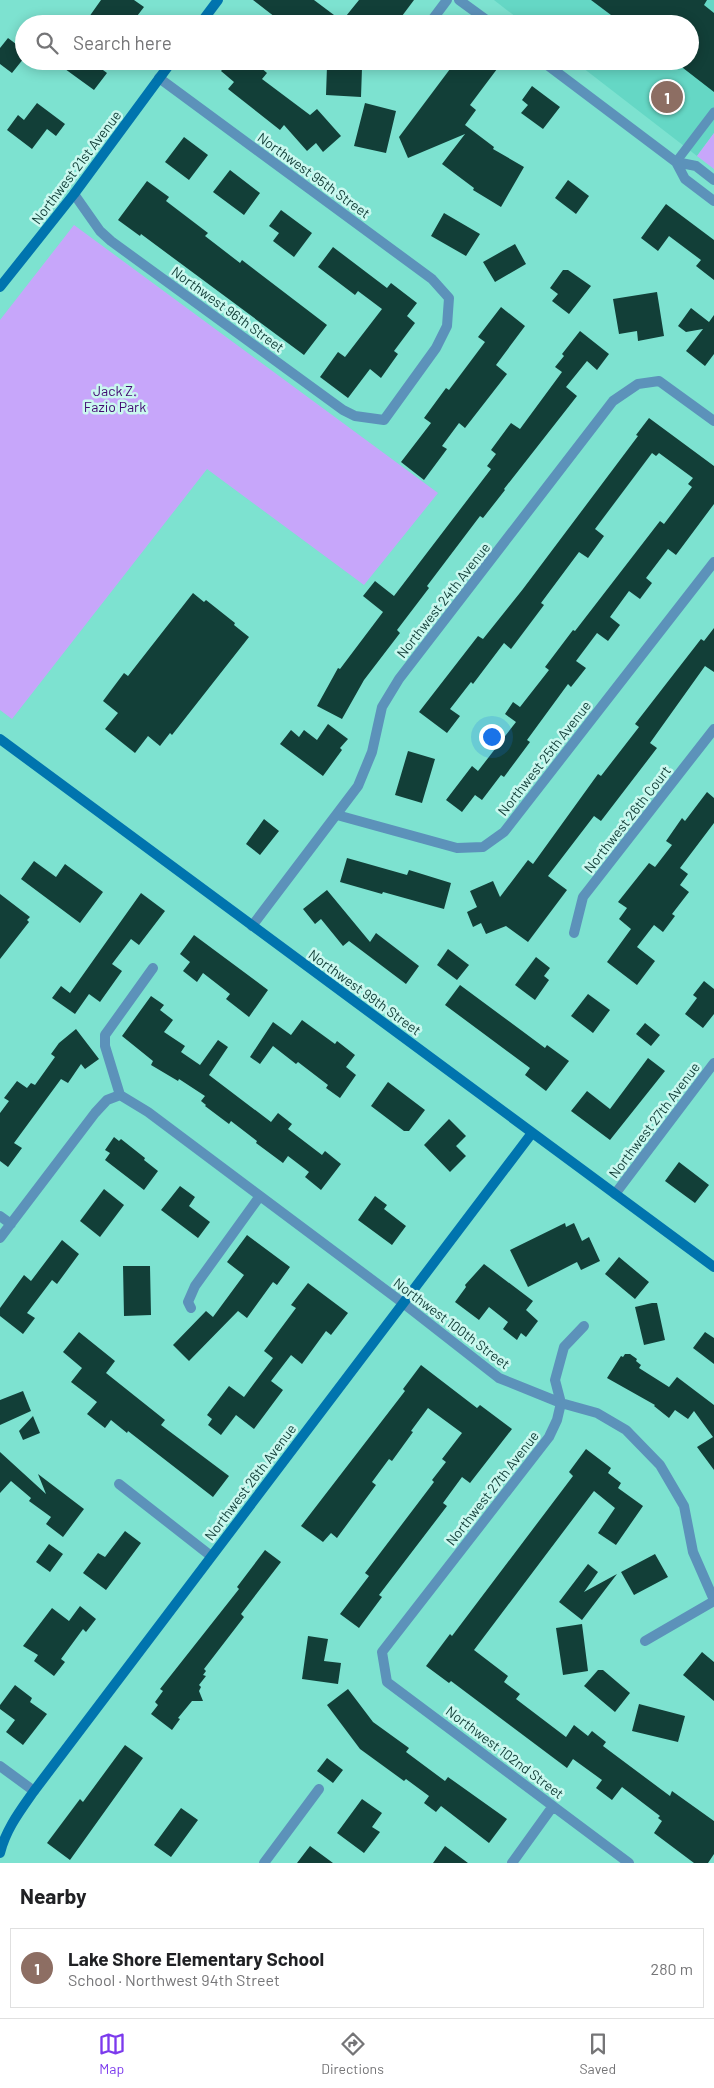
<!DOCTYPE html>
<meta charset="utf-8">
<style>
body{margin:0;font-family:Barlow,sans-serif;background:#f2f2f2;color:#202124}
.you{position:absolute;left:491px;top:736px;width:18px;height:18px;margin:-12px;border:4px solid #fff;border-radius:50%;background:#1a73e8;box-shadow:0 0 0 8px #1a73e833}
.badge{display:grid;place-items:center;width:32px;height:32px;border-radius:50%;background:#7c3aed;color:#fff;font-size:16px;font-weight:700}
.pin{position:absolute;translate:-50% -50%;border:2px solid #fff;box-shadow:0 1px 5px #0006}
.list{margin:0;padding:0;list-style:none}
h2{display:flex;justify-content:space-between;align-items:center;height:65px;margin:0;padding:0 20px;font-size:21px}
h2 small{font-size:16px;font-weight:400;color:#757577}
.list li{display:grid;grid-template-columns:32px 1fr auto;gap:15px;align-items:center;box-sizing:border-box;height:80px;margin:0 10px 10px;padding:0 10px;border:1px solid #e0e0e0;border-radius:0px}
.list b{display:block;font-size:19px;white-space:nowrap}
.list p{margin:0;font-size:16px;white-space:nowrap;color:#757577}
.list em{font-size:16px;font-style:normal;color:#757577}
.icon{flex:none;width:28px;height:28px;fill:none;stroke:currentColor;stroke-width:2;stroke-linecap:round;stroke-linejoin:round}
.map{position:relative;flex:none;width:714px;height:1863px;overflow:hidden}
.search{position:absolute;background:#fff;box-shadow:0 2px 12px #0003;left:15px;right:15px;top:15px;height:55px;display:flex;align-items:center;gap:12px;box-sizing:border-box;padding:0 18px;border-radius:28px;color:#757577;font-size:19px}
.sheet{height:155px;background:#fff}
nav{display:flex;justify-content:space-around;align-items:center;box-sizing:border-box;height:70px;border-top:1px solid #e0e0e0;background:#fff;font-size:14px;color:#757577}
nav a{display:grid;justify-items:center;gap:2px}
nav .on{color:#7c3aed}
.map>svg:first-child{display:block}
</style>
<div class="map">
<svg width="714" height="1863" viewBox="0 0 714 1863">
<rect width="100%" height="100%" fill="#7de2d0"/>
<path fill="#65d7c5" d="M494,0h220v133l-17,23 -123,-95h116v-37h-165z"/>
<path fill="#c7a6fa" d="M714,133v36l-17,-13z
M74,225l364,268 -74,92 -157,-116 -195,250 -12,-9v-390z"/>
<path fill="#123f38" d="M101,0h33l10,7 -13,17h-47z
M253,0h61l28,21 17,-21h55l-18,24h-112z
M591,0h116l-3,5 10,8v79l-40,-31h16v-37h-67z
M8,38l16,12v8l-12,15 -12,-9v-16z
M54,61h37l16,12 -13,17z
M230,61h23l14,12 -5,6 48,36 7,-6 24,27 -18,16 -7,-9 -9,8 -23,-26 -4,5 -52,-41 6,-7 -13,-11z
M456,61h47l-33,44 6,5 -11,15 29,22 -1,2 31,18 -23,40 -28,-17 1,-2 -32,-24 23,-30 -57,24 -9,-21z
M327,66l35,2 -1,29 -35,-2z
M532,86l28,21 -17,22 -22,-16 7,-8 -6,-5z
M37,103l28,21 -9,12 -9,-7 -15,20 -25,-19 11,-15 6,5z
M365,103l31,8 -10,42 -32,-7z
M184,137l24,18 -19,25 -24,-18z
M230,170l30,23 -16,22 -31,-23z
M568,180l21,16 -13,18 -21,-16z
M147,181l22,16 -3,4 42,32 -3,3 35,27 2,-3 85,65 -23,30 -163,-121 -1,2 -22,-16z
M666,204l48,36v40l-18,-14 5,-6 -32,-24 -11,15 -17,-13z
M281,210l31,23 -18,24 -21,-16 6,-8 -10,-7z
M444,213l36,21 -14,22 -35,-20z
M515,244l11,20 -31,18 -12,-20z
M333,247l54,41 4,-5 26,20 -10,13 8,7 -21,28 4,3 -17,24 -11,-9 -22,29 -28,-21 18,-25 7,5 37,-48 -24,-18 -3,4 -37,-28z
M563,270h5l23,16 -22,28 -17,-13 6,-7 -8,-6z
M657,292l7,44 -26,5 -1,-10 -18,3 -6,-35z
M501,307l24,19 -29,39 11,9 -42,54 -6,-5 -17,23 5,3 -23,31 -23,-18 30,-39 -7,-5 22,-30 3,2 36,-48 -7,-5z
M691,308l18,14 5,-7v39l-9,12 -19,-15 17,-22 -17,3 -8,-6z
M580,331l29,23 -12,16 -10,-9 -21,26 11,9 -73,93 1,1 -22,28 -3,-2 -53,70 2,2 -32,42 3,3 -36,47 -22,39 -25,-13 21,-38 2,1 43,-57 -20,-16 12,-15 19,15 97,-127 -4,-3 9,-12 -5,-4 20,-27 9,6 42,-57 -7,-5 9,-11 -2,-2z
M649,418l65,48v38l-38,51 -8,-6 -22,29 6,5 -12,16 -11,-8 -19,26 10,8 -12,16 -11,-8 -21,28 10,7 -15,19 -3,-3 -41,56 3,2 -26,35 -3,-2 -19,25 -7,-5 -13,17 -16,-12 26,-34 6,5 38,-49 -11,-8 8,-12 7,5 29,-37 -4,-3 28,-37 2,1 85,-110 4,3 28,-37 -4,-3 5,-6 -34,-25 -3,3 -4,-3 -57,76 9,7 -16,22 -9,-6 -38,51 3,2 -33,44 -7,-6 -31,41 -2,-2 -21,27 10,7 -13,17 -28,-21 59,-76 5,3 40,-50 115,-153 -2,-1z
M193,593l11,9 2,-2 29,23 -1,2 15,12 -77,98 -2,-2 -10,13 -12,-10 -13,17 -30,-24 13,-16 -15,-12 21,-28 4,3z
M714,628v44l-9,-6 -55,77 7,5 -56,73 -7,-5 -46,60 19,14 -39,52 -22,-16 -20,8 -5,-11 -8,4 -6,-15 10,-5 -7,-16 23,-10 7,16 28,-37 5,4 65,-90 3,2 38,-49 -4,-3 31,-40 35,-45 3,2z
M328,724l20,15 -8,9 2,2 -19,26 -43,-32 11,-14 8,7 5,-7 13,10z
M408,751l27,8 -13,44 -27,-8z
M707,792l7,6v25l-34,45 8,6 -8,11 9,7 -17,22 3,2 -12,16 -9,-7 -17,22 18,14 -18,24 -30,-23 24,-33 -12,-10 8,-11 -9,-6 31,-39 6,4 17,-22 -6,-4 16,-23 3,3z
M264,819l15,12 -19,24 -14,-11z
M347,858l60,17 2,-5 42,13 -7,26 -61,-17 -1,2 -42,-12z
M34,861l22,16 9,-13 38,28 -23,31 -59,-44z
M327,890l43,52 6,-9 43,33 -13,18 -57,-43 -6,5 -22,-27 -6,5 -12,-15z
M141,893l24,18 -26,34 -8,-6 -19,25 10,7 -22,31 -11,-8 -14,20 -23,-16 9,-12 9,7z
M0,894l30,23 -3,3 2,2 -29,37z
M194,935l74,55 -19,27 -23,-18 4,-5 -27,-21 -6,9 -14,-11 7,-9 -10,-8z
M448,949l21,16 -12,15 -20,-15z
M536,957l14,11 -6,8 5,4 -14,20 -20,-15z
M704,981l10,8v25l-11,14 -18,-14 12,-16 -4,-3z
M460,985l85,63 2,-3 22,16 -23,30 -21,-16 5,-7 -85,-63z
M588,994l22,16 -17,23 -22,-17z
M151,996l13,9 -4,5 13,10 -9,12 21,14 -4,6 19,13 18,-25 10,7 -19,28 62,47 7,-9 14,11 -4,5 34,26 3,-4 16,13 -20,26 -16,-13 4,-5 -21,-16 -5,7 -27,-20 1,-2 -26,-20 -2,3 -24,-18 1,-1 -5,-4 4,-5 -26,-17 -1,2 -27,-16 2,-4 -31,-25z
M302,1020l33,24 2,-3 18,14 -9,12 10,8 -16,23 -14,-10 2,-3 -30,-23 -2,2 -23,-18 -13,18 -10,-7 23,-35 18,13z
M645,1023l15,12 -9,11 -15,-12z
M76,1029l23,30 -14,10 -4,-5 -13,19 -7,-4 -47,64 8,5 -14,19 -8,-6v-48l9,-12 -5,-3 13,-17 10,7 4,-5 4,2 20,-28 -4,-3 8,-11z
M648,1058l17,13 -55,69 -39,-29 16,-20 23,18z
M388,1082l37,28 -16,21h-5l-33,-25z
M449,1119l17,17 -10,10 10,10 -16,16 -26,-27z
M114,1137l5,4 2,-2 24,19 -1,2 14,11 -14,19 -39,-30 5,-7 -5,-3z
M679,1162l30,23 -14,18 -30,-22z
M180,1186l15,11 -6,9 21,16 -12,16 -37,-28z
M104,1189l20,16 -24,32 -20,-16z
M375,1196l12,9 -3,4 22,17 -14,19 -34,-25z
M565,1223l1,4 8,-4 8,18 7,-4 11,24 -19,9 -4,-8 -49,25 -18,-37z
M247,1235l43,32 -13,18 -4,-3 -26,36 -9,-7 -49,50 -16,-16 33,-34 7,6 31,-42 -17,-13z
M62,1240l17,14 -22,30 -5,-4 -25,33 8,5 -12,16 -23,-18v-8l24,-33 7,6z
M619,1257l30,25 -14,17 -30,-25z
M484,1264l49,37 -7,9 12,11 -12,16 -5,-4 -4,7 -14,-11 5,-7 -19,-15 -10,13 -24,-18 11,-15 -1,-2z
M123,1266h27l1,49 -27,1z
M308,1283l40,30 -17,22 -5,-4 -24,33 -11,-9 -20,26 12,9 -29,39 -18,-14 -15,20 -13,-10 4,-6 -5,-4 22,-29 15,11 29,-39 -9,-7 32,-43 -5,-3z
M652,1303h5l8,37 -21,5 -9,-38z
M79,1332l36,29 -9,12 59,47 -4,5 68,51 -16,21 -85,-66 -1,2 -16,-13 -6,8 -18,-14 10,-12 -26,-20 11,-14 -19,-16z
M705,1332l9,6v26l-21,-16z
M625,1354h5l7,5 -1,2 5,4 -2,3 30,19 8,-10 37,28v65l-17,-23 16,-10 -19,-26 -6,8 -13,-9 -6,8 -15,-12 1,-1 -48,-27 14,-22 2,1z
M421,1365l56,43 3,-3 32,24 -42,54 -8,-6 -19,26 4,3 -68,89 3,2 -23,31 -19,-14 29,-38 -4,-3 69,-91 -2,-2 14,-18 -4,-3 20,-26 -34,-25 -17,23 2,1 -21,29 -3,-2 -17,23 4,3 -39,53 -6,-5 -8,9 -22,-16 104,-135 -2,-2z
M23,1391l8,20 -31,14v-25z
M33,1416l7,17 -17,7 -4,-9z
M586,1449l25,19 -3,5 13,10 -3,5 25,18 -27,39 -18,-12 17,-25 -21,-17 -120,159 34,26 -4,6 16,12 -4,5 50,38 8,-12 14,11 4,-5 14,11 -3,4 67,50 2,-5 42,30v33l-6,9h-14l-40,-30 8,-12 -4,-3 2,-2 -38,-29 -10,13 -16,-12 6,-8 -29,-21 -6,9 -116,-87 -2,2 -23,-17 24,-32 2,2 121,-160 -4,-4z
M0,1452l46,42 -8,-20 46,35 -21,28 -17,-13 5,-7 -22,-16 2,-3 -20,-17 -11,12z
M125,1531l16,12 -35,47 -23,-17 15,-20 7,4z
M49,1544l14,10 -13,18 -14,-10z
M265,1550l16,12 -40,52 3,3 -40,52 2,2 -3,4 3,1 -7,9 2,2 -2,4 4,10h-11l-14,17 2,1 -8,11 -21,-16 7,-9 -3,-3 8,-11 -3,-2 79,-100 -2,-2z
M655,1554l13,23 -34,18 -13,-23z
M588,1564l10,8 -14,20 33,-18 -35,46 -23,-18z
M80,1606l16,13 -10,13 -3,-3 -22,30 4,3 -11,14 -20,-15 4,-6 -15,-9 29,-38 17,13z
M582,1624l6,47 -25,4 -7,-47z
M308,1636l20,3 -4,22 17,2 -3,21 -36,-5z
M702,1652l12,10v39l-31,-26z
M598,1670h5l27,23 -15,19 -31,-26z
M15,1685l17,13 -2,4 17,12 -24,31 -17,-13 9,-12 -15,-11v-4z
M348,1689l25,33 36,26 -3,4 39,29 3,-4 59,42 -18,24 -48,-37 -5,6 -12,-9 5,-7 -23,-17 -2,2 -44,-32 -33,-44z
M639,1704l46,12 -7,26 -46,-11z
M125,1745l18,13 -73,102 -23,-17 33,-44 3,3z
M327,1758l16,12 -10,13 -16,-12z
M362,1799l20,14 -10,14 8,5 -16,21 -27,-20z
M181,1808l17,12 -27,37 -17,-12z
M310,1846l23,17h-36z
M445,1846l23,17h-35z"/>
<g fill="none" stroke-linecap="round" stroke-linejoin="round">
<path stroke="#5c92ba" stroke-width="9" d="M676,162l38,-50"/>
<path stroke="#5c92ba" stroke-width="10" d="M459,0l33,24
M429,24l18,-24
M542,61l134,101 20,4 18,14
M399,63l1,-2
M676,162l9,17 29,22
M74,194l26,37 11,10 232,169 12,6 29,4 52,-72 11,-22 2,-28 -17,-19 -273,-201
M337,815l120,33 26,-1 21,-15 210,-270
M252,926l106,-140 14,-34 10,-45 17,-28 214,-278 25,-17 21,-3 55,40
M574,933l9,-36 131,-168
M120,1095l28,17 255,191 96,75 62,25 36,10 29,17 34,35 24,41 9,46 21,48
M120,1095l-15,-49v-11l48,-67
M615,1194l99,-131
M0,1216l11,8
M0,1238l95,-125 12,-13 13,-5
M191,1308l-3,-6 7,-16 65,-90
M584,1326l-20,21 -9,33 6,23 -4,17 -8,17 -167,215 5,30 242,181
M119,1484l92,72
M645,1641l69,-40
M0,1766l34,25
M264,1863l55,-74
M512,1863l41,-57"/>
<path stroke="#0074ae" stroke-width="10" d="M200,24l18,-24
M0,287l74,-93 98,-133
M0,739l714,528
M0,1853c6,-24 20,-42 34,-62l498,-658"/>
</g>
<g text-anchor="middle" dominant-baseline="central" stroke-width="5" stroke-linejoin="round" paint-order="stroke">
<g font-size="14" fill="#103c36" stroke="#caf8ef">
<text transform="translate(76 167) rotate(-53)">Northwest 21st Avenue</text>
<text transform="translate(314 175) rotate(36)">Northwest 95th Street</text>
<text transform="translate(228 309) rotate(36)">Northwest 96th Street</text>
<text transform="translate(443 600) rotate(-52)">Northwest 24th Avenue</text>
<text transform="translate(544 758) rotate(-52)">Northwest 25th Avenue</text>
<text transform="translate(627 819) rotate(-52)">Northwest 26th Court</text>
<text transform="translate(365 992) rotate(36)">Northwest 99th Street</text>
<text transform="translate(654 1120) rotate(-53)">Northwest 27th Avenue</text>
<text transform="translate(452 1323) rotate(37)">Northwest 100th Street</text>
<text transform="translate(250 1482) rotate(-53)">Northwest 26th Avenue</text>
<text transform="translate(492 1488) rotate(-52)">Northwest 27th Avenue</text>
<text transform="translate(505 1752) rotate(37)">Northwest 102nd Street</text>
</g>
<g font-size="14" fill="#410970" stroke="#caf8ef">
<text x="115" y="390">Jack Z.<tspan x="115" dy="16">Fazio Park</tspan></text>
</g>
</g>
</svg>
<div class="you"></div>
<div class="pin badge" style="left:667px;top:97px;background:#8d6e63">1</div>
<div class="search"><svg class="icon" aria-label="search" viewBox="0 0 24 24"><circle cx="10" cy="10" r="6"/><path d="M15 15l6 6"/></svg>Search here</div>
</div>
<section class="sheet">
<h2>Nearby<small></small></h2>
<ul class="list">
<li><span class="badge" style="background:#8d6e63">1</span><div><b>Lake Shore Elementary School</b><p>School · Northwest 94th Street</p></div><em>280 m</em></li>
</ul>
</section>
<nav>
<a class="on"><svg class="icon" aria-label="map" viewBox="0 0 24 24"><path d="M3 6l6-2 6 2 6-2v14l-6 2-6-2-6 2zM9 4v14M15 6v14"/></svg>Map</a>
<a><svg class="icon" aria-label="directions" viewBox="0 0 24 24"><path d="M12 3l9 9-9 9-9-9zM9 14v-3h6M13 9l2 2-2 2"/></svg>Directions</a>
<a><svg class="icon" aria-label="saved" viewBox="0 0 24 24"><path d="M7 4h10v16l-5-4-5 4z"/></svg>Saved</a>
</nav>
